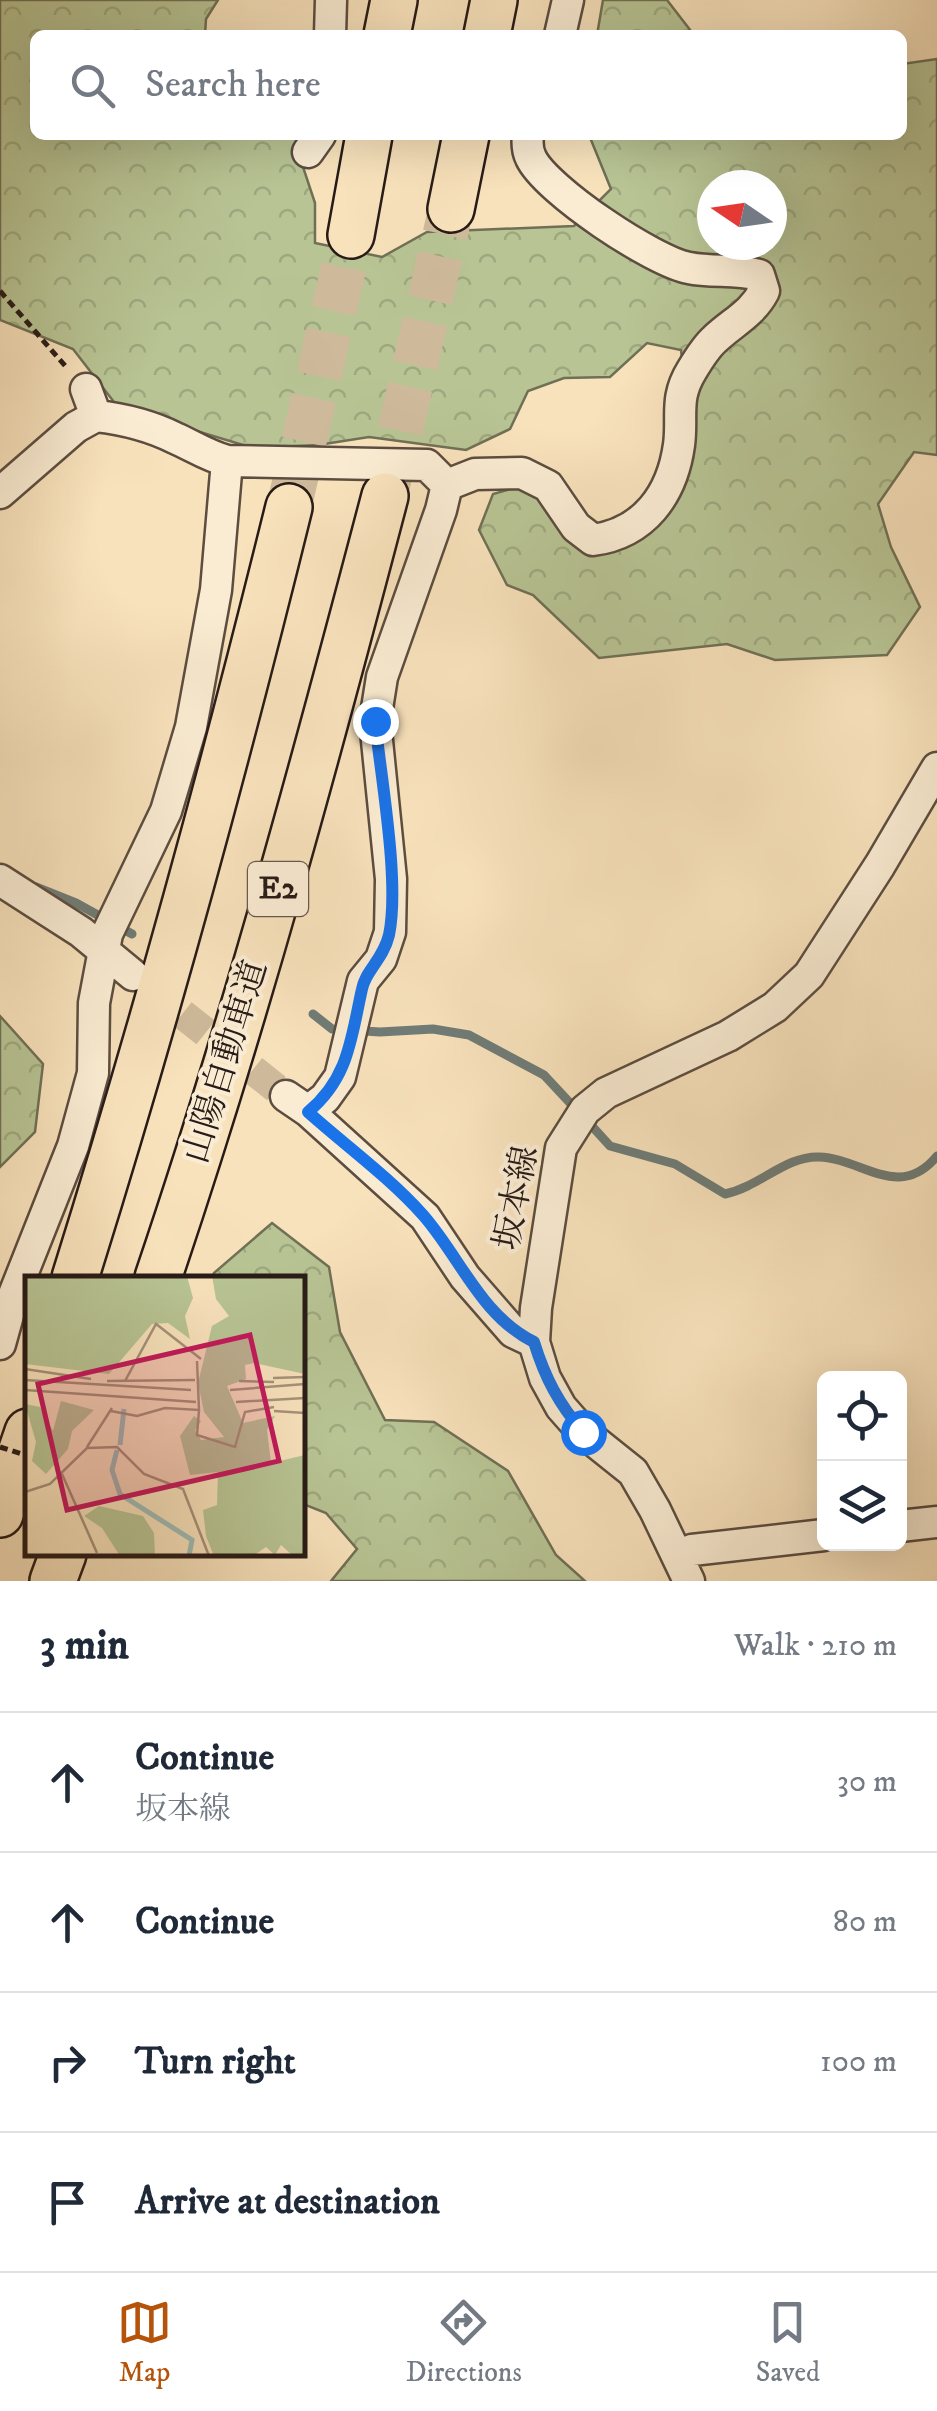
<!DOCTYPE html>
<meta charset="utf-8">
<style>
body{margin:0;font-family:"IM FELL DW Pica","Noto Serif JP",serif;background:#f6f6f7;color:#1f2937}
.controls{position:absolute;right:30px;bottom:30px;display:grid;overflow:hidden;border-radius:15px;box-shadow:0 10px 40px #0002}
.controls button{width:90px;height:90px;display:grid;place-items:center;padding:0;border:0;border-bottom:2px solid #e0e1e3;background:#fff;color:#1f2937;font:50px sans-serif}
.compass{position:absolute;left:697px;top:170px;width:90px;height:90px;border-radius:50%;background:#fff;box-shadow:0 10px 40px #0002;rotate:283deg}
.stop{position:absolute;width:30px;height:30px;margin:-22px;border:8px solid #1a73e8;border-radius:50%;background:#fff}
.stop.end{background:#1a73e8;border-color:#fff;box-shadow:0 2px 10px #0008}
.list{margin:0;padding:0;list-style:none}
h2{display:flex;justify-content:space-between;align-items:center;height:130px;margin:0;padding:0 40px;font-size:42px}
h2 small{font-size:32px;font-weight:400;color:#747a83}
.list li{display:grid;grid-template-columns:65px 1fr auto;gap:30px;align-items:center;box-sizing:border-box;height:140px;padding:0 40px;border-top:2px solid #e0e1e3}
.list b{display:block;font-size:38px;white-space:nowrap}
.list p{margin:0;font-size:32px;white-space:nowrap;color:#747a83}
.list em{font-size:32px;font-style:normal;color:#747a83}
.icon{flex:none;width:55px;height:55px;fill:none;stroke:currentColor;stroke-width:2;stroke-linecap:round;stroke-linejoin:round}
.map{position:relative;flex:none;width:937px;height:1581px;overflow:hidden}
.search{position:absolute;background:#fff;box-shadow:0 10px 40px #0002;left:30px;right:30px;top:30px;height:110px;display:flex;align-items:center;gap:25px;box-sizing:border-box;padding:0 35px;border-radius:15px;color:#747a83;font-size:38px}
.sheet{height:690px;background:#fff}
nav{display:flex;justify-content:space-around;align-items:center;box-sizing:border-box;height:140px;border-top:2px solid #e0e1e3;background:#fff;font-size:28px;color:#747a83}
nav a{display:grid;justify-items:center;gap:5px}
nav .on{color:#b45309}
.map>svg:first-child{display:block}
</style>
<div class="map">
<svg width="937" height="1581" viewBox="0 0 937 1581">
<defs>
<pattern id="forest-crowns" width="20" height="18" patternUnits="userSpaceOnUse" patternTransform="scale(2.5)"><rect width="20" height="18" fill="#b8c494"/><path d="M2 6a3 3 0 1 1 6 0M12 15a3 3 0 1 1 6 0" fill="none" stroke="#9ea87f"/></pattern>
</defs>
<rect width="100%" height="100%" fill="#f8e2bc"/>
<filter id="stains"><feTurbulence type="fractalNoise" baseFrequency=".002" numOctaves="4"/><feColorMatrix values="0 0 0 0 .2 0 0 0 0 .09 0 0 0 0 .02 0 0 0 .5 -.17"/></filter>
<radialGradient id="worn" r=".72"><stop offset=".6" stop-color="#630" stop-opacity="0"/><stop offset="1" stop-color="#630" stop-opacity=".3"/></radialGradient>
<path fill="url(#forest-crowns)" stroke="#707056" stroke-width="2.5" fill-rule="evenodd" d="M0,0h218l-12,19 -1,16h-170v100h273l-6,29 13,39v40l67,14 45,-25 147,-6 37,-37 -22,-54h313v-71l35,-5v396l-23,-3 -36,52 13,43 29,60 -33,48 -112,5 -48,-16 -128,14 -66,-63 -26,-10 -28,-55 14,-36 32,-9 28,24 25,33 40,8 43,-32 27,-110 -7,-58 -34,-7 -37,34 -46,1 -36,13 -18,38 -44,21 -97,-13 -51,8 -65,3 -83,-25 -56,-21 -41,-53 -73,-29zM712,185h60v60h-60z
M603,0h64l27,35h-97z
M0,1016l43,48 -8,68 -35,35z
M272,1223l57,44 11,65 45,88 49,2 74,49 48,84 29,26h-254l26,-32 -31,-36 -23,-9 -1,-226h-90l2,-5z"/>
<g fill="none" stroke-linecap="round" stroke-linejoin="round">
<path stroke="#6f7c77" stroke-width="9" d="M36,887l40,16 56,31
M313,1014l19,15 48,3 53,-3 36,6 75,40 27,29
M590,1124l20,22 65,18 50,30c36,-8 60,-38 94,-37 43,1 80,45 118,-1"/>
<path stroke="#ceba9b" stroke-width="30" stroke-dasharray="30 15" stroke-linecap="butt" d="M147,986l139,110"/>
<path stroke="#ceba9b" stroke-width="45" stroke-dasharray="45 22" stroke-linecap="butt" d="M385,496l66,-287
M289,507l62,-272"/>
<g stroke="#5c4d40" stroke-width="35">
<path id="minor" d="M330,35l1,-35
M560,35l8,-35
M308,152l12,-17
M96,416c27,3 55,10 79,22 18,8 33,18 52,23l200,4 20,20 -6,25 -59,167 -7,44 16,158 -1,53 -9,27 -18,22 -23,96 -15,21 -17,13
M447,485l28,-11 47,-1 26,13 28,41 17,13c51,-7 79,-45 86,-95 4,-29 -5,-46 13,-75 6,-10 14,-23 23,-31 18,-17 37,-25 49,-48l-5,-16c-24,-7 -46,-2 -70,-7 -35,-6 -143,-78 -158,-110 -4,-8 -4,-15 -3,-23
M0,493l76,-66 20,-11 -10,-27
M0,880l81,52 52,43
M286,1096l22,15 117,106 40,60 48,55 21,10
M0,1344l13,-47 60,-151 20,-73 1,-70 13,-69 59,-123 25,-84 25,-137 11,-129
M900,1526l37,-4
M677,1556l15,-6 132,-15
M689,1581l-34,-71 -22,-38 -50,-40 -22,-25 -16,-29 -11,-36 2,-34 25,-160 24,-38 21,-17 122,-57 47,-29 34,-32 71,-110 57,-97"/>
</g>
<g stroke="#281b17" stroke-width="50">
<path id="highway" d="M387,35l7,-35
M487,35l7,-35
M451,209l15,-74
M351,235l18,-100
M75,1278c80,-255 150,-512 214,-771
M158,1278c87,-257 158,-519 227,-782
M0,1514l28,-82
M53,1581l10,-27"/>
</g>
<path stroke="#281b17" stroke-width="5" stroke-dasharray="8 5" stroke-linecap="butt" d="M0,291l67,77"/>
<use href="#minor" stroke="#faecd3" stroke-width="30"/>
<use href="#highway" stroke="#f8e2bc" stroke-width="45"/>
<path stroke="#281b17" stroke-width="5" stroke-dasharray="8 5" stroke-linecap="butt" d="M0,1447l28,9"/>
</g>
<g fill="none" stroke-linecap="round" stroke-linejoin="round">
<path stroke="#1a73e8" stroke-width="12" d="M375,721c6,57 25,161 14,214 -6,25 -24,36 -27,54 -11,49 -13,89 -54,123 38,34 81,65 115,103 37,42 58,101 111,127 11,36 25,62 49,90"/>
</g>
<g text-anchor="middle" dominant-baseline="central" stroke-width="8" stroke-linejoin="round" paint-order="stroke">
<rect fill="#faecd3" stroke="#675a4f" stroke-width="2.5" x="248" y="862" width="60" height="54" rx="8"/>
<g font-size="32" font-weight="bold" fill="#281b17">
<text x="278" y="889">E2</text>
</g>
<g font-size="35" fill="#281b17" stroke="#faecd3">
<text transform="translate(226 1062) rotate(-73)">山陽自動車道</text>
<text transform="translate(517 1198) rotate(-79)">坂本線</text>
</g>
</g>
<g transform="translate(25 1276)">
<rect width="280" height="280" fill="#f8e2bc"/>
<path d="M162,0l6,22 -8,18 5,23 -22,-16 -16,1 -43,50 -84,-10v-87zM187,0h93v98l-51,-11 -9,2 1,14 -19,7 16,37 32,-7 -8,14 4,33 34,-8v101h-12l-12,-11 -6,10 -9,-8 -13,9h-39l-8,-20 -3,-26 14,-5 1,-33 -28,3 -10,-39 14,-20 7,5 -6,9 6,10 23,-3 -20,-25 -6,-29 14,-57 17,-10 -13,-17zM36,125l33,9 -22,21 -4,18 -22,25 -14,-13 4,-19 -11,-38 15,3 13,24zM74,230l44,10 11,17 1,23h-35l-18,-28 -18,-12z" fill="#b8c494"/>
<path fill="none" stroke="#9fbdb7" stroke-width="5" d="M95,169l4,-36M92,174l-5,20 8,24 72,46 -3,16"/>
<path fill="none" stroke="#a5927a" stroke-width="2.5" d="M0,93l66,10M248,102l32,-1M0,104l166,10M82,105l88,-1M100,105l31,-57 45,35M214,105l35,1M0,114l171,12M205,114l75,-6M211,126l69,-4M174,134l-2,25 38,12 10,-35 29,-5M86,135l26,5 28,-8 34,2 -2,-49M249,135l31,2M62,171l25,-39M37,198l35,79M0,216l25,-8 37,-36 30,-1 27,27 39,15 26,67"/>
<path fill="#c2185b" fill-opacity="0.15" stroke="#c2185b" stroke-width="5" d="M225,59l29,126 -212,49 -29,-126z"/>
<rect width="280" height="280" fill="none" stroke="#281b17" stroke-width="5"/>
</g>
<rect width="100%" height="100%" filter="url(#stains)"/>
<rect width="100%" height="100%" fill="url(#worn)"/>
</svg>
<div class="controls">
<button><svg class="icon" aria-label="locate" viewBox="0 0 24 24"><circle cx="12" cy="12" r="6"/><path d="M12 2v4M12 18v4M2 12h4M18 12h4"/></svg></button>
<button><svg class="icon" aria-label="layers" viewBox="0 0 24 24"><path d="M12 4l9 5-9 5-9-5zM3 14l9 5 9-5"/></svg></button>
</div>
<svg class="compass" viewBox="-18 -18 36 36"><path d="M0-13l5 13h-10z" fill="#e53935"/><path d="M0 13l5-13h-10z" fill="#747a83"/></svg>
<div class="stop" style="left:583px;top:1432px"></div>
<div class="stop end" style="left:375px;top:721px"></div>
<div class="search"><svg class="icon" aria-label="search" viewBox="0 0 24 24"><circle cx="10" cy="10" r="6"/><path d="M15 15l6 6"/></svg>Search here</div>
</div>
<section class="sheet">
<h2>3 min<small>Walk · 210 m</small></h2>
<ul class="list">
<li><svg class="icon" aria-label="ahead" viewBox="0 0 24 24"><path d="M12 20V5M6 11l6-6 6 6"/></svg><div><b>Continue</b><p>坂本線</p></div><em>30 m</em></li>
<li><svg class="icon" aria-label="ahead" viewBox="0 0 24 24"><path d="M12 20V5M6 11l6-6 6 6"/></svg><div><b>Continue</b></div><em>80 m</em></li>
<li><svg class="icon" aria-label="right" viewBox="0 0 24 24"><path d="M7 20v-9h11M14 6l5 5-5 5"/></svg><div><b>Turn right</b></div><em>100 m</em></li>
<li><svg class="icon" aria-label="arrive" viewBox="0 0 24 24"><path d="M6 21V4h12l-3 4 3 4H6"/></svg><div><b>Arrive at destination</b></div></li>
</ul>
</section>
<nav>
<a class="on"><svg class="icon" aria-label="map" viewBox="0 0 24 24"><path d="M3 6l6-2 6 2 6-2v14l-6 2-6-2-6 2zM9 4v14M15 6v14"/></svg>Map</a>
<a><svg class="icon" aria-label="directions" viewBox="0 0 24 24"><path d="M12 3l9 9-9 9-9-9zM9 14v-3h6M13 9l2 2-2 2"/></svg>Directions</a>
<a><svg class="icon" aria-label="saved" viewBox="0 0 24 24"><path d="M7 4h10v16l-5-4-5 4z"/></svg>Saved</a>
</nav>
